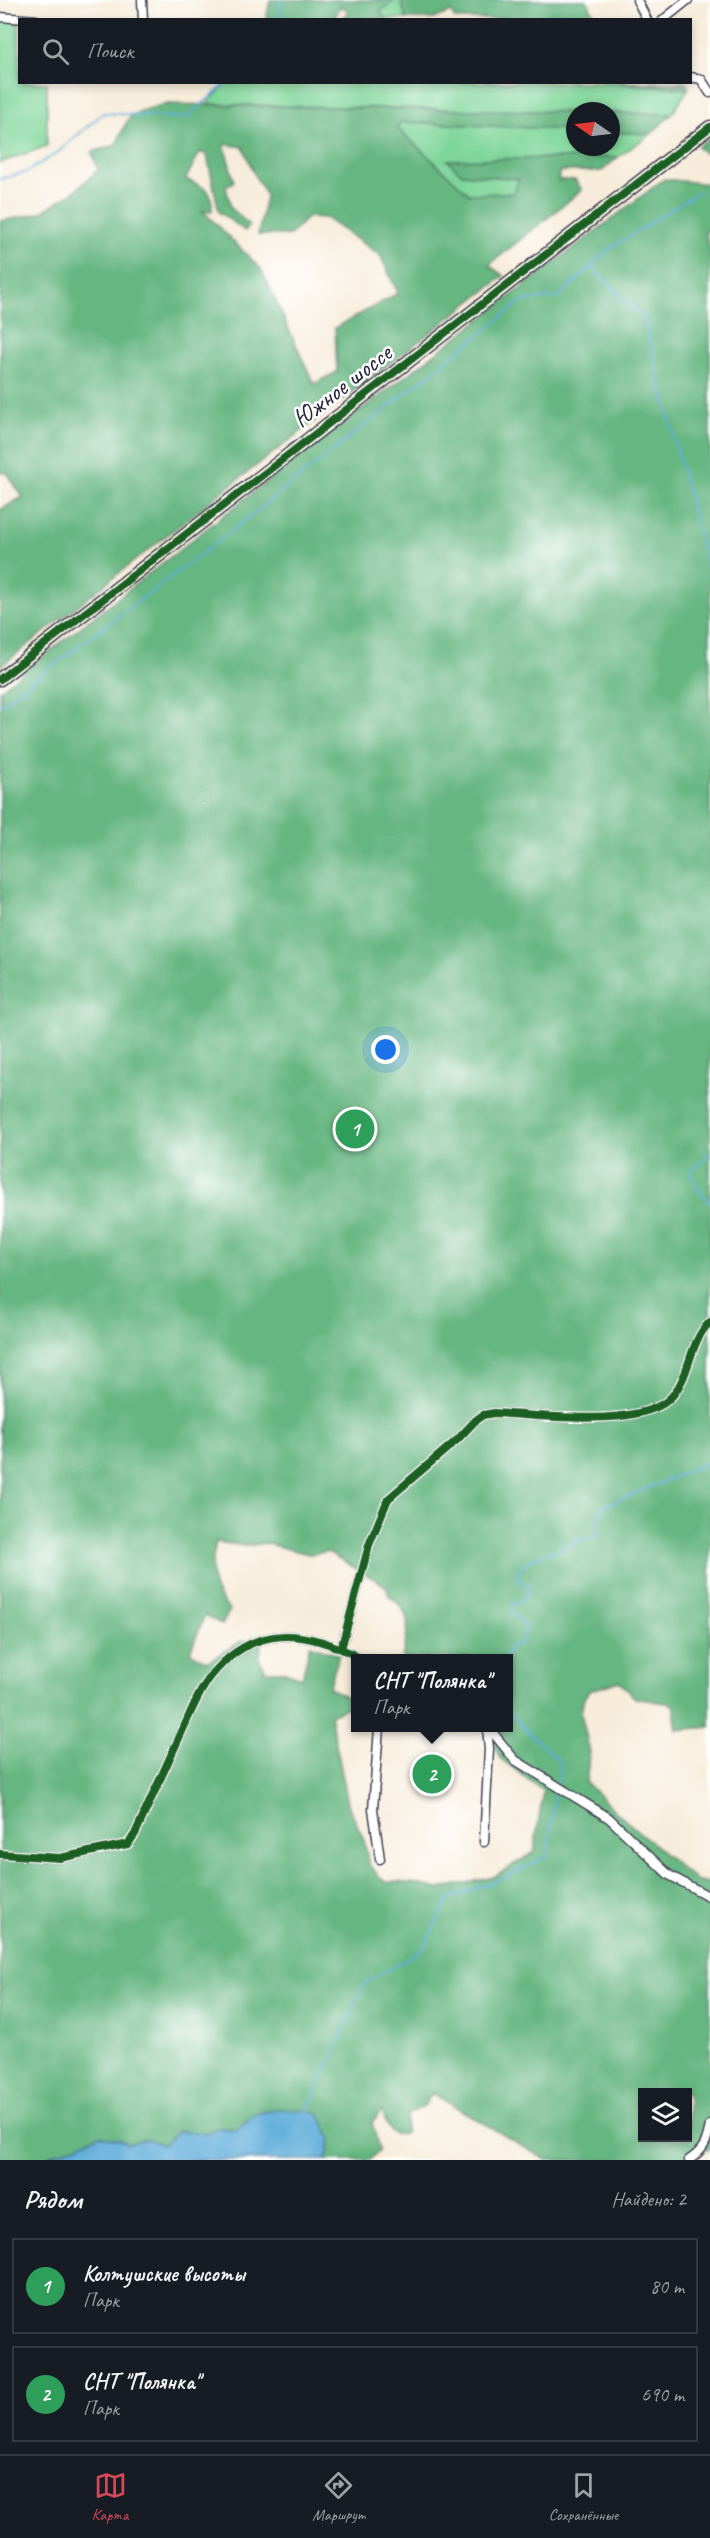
<!DOCTYPE html>
<html lang="ru">
<meta charset="utf-8">
<style>
body{margin:0;font-family:Caveat,sans-serif;background:#242831;color:#f1f3f6}
.controls{position:absolute;right:18px;bottom:18px;display:grid;overflow:hidden;border-radius:0px;box-shadow:0 3px 9px #0003}
.controls button{width:54px;height:54px;display:grid;place-items:center;padding:0;border:0;border-bottom:2px solid #363941;background:#171b24;color:#f1f3f6;font:30px sans-serif}
.compass{position:absolute;left:566px;top:102px;width:54px;height:54px;border-radius:50%;background:#171b24;box-shadow:0 3px 9px #0003;rotate:284deg}
.you{position:absolute;left:386px;top:1050px;width:21px;height:21px;margin:-15px;border:4px solid #fff;border-radius:50%;background:#1a73e8;box-shadow:0 0 0 9px #1a73e833}
.badge{display:grid;place-items:center;width:39px;height:39px;border-radius:50%;background:#d1495b;color:#fff;font-size:20px;font-weight:700}
.pin{position:absolute;translate:-50% -50%;border:3px solid #fff;box-shadow:0 2px 6px #0006}
.popup{position:absolute;left:351px;top:1654px;width:162px;height:78px;box-sizing:border-box;display:grid;place-content:center;border-radius:0px;background:#171b24;filter:drop-shadow(0 2px 4px #0005);font-size:20px;white-space:nowrap;color:#9ea1a6}
.popup b{font-size:22px;color:#f1f3f6}
.popup::after{content:'';position:absolute;left:50%;top:100%;margin-left:-12px;border:12px solid transparent;border-top-color:#171b24}
.list{margin:0;padding:0;list-style:none}
h2{display:flex;justify-content:space-between;align-items:center;height:78px;margin:0;padding:0 24px;font-size:26px}
h2 small{font-size:20px;font-weight:400;color:#9ea1a6}
.list li{display:grid;grid-template-columns:39px 1fr auto;gap:18px;align-items:center;box-sizing:border-box;height:96px;margin:0 12px 12px;padding:0 12px;border:2px solid #363941;border-radius:0px}
.list b{display:block;font-size:22px;white-space:nowrap}
.list p{margin:0;font-size:20px;white-space:nowrap;color:#9ea1a6}
.list em{font-size:20px;font-style:normal;color:#9ea1a6}
.icon{flex:none;width:33px;height:33px;fill:none;stroke:currentColor;stroke-width:2;stroke-linecap:round;stroke-linejoin:round}
.map{position:relative;flex:none;width:710px;height:2160px;overflow:hidden}
.search{position:absolute;background:#171b24;box-shadow:0 3px 9px #0003;left:18px;right:18px;top:18px;height:66px;display:flex;align-items:center;gap:15px;box-sizing:border-box;padding:0 21px;border-radius:0px;color:#9ea1a6;font-size:22px}
.sheet{height:294px;background:#171b24}
nav{display:flex;justify-content:space-around;align-items:center;box-sizing:border-box;height:84px;border-top:2px solid #363941;background:#171b24;font-size:16px;color:#9ea1a6}
nav a{display:grid;justify-items:center;gap:3px}
nav .on{color:#d1495b}
.map>svg:first-child{display:block}
</style>
<div class="map">
<svg width="710" height="2160" viewBox="0 0 710 2160">
<rect width="100%" height="100%" fill="#fff"/>
<filter id="ink" filterUnits="userSpaceOnUse"><feTurbulence type="fractalNoise" baseFrequency=".0167" numOctaves="2"/><feDisplacementMap in="SourceGraphic" scale="12" xChannelSelector="R" yChannelSelector="G"/><feConvolveMatrix kernelMatrix="1 2 1 2 8 2 1 2 1" color-interpolation-filters="sRGB"/></filter>
<filter id="wash" filterUnits="userSpaceOnUse"><feTurbulence type="fractalNoise" baseFrequency=".008" numOctaves="4" result="noise"/><feDisplacementMap in="SourceGraphic" scale="24" xChannelSelector="R" yChannelSelector="G"/><feGaussianBlur stdDeviation="1.35" result="paint"/><feColorMatrix in="noise" values="0 0 0 0 0 0 0 0 0 0 0 0 0 0 0 0 0 1.4 0 .05"/><feComposite in="paint" operator="in"/></filter>
<g filter="url(#wash)">
<rect width="100%" height="100%" fill="#f7ecda"/>
<path fill="#7ed599" stroke="#507c6a" stroke-width="1.5" d="M395,0h6l5,19h-20l-6,-7z
M0,20l19,2 1,60 27,1v63l-47,17z
M227,82h392l69,7 -16,25 -465,-10z
M403,122l172,8v17h36v-15l40,2 -33,23 -170,3 14,14 57,5 -5,14 -45,1 -73,-67z"/>
<path fill="#66b681" stroke="#446c5e" stroke-width="1.5" fill-rule="evenodd" d="M270,0h125l-15,12 6,7h-44l6,-8 -7,-5 -7,13h-68z
M401,0h186l9,19h-141l-4,-7 -18,7h-27z
M619,83h69v6z
M165,104l410,8v18l-172,-8 -7,5 73,67 45,-1 5,-14 -57,-5 -15,-14 171,-3 -16,14h-42l-2,9h17l7,10 -93,75 15,11 -282,216 -222,175v-157l23,-13 -17,-25 -6,1v-252l40,-8 32,-20 26,-23 -6,-18 24,-7c15,-35 13,-31 49,-41zM224,144l19,3 12,29 11,19 -8,40h32l18,-18 17,1 55,37 18,38 -63,35 2,44 -23,12 -53,-115 -58,-58h9c1,-24 -7,-22 -26,-32l14,-27 7,3 12,57 26,19 4,-6 -18,-17 -5,-21 8,-6z
M611,113l61,1 -21,20 -40,-2z
M710,137v20l-13,-10z
M664,179l46,5v45l-5,3 5,18v1477l-33,3 -4,-26 -38,-6 -16,-17 -30,10 -5,7 -3,15 9,39 -4,30 30,30 79,68 15,3v267l-11,1 -15,9h-138l-114,-67 -8,13 -17,9 -2,18c-16,7 -19,-10 -23,-23l-10,12 7,27 -9,11h-44l5,-22 -29,-28c-32,-1 -41,-3 -65,20l-17,-2 -12,5 -30,-2 -14,14 -17,-6 -19,5 -7,-4 -68,14 -11,6h-42v-1470l243,-190zM216,1542l31,4 17,-3 45,11 19,-2 58,34 3,10c26,17 19,37 13,62h106v70h-23l15,30 43,33 -9,61 -40,25 -55,12 -27,-6 -27,-1 -16,-17 -5,-25 -15,-33 -19,-92 25,-11v-3l-26,-13 10,-33 -29,-10 -8,33 -20,-7h-16l-7,-12 3,-15 -20,-3 -35,21 -17,-10 15,-37 17,10 8,-15c-22,-19 -20,-42 -14,-68zM642,2092h46v46h-46z"/>
<path fill="#61aeda" stroke="#42688a" stroke-width="1.5" d="M279,2109l23,1 17,4 12,24 -5,22h-284l57,-25 22,5 7,4 19,-5 16,6 15,-14 30,2 12,-5 17,2 17,-16z"/>
<g fill="none" stroke-linecap="round" stroke-linejoin="round">
<path stroke="#61aeda" stroke-width="2" d="M277,20l3,-7v-13
M0,179l27,-7 30,-19 46,-40 83,5 42,-36
M592,267l52,52 66,260
M0,705l224,-168 298,-236 37,-4 49,-47 92,-59
M710,1153l-19,19 6,16 13,15
M505,1658l6,-12 11,-3 4,-16 -15,-15 1,-6 15,-10 2,-11 -12,-5 1,-9 13,-12 67,-25 2,-26 110,-46
M508,1710l20,22 32,30 -2,20
M307,2111l58,-128 57,-33 28,-52 54,-20 44,-22 7,-62"/>
</g>
</g>
<g filter="url(#ink)">
<g fill="none" stroke-linecap="round" stroke-linejoin="round">
<g stroke="#424053" stroke-width="11">
<path id="street" d="M142,0l1,20
M637,0l10,20
M0,17l36,3
M663,20l25,-20
M690,77l11,2 9,14
M341,1649l28,-104 19,-46 69,-59 19,-20 7,-5 11,-2c41,2 152,17 179,-18 18,-22 16,-53 37,-73
M379,1728l-6,81 7,50
M489,1728l26,32 94,58 60,57 41,22
M484,1842l5,-93 -2,-21
M0,1854l60,4 68,-14 7,-10c15,-32 29,-64 44,-96 10,-21 18,-44 32,-62 43,-53 94,-47 149,-18
M689,2160c15,-10 18,-18 21,-35"/>
</g>
<g stroke="#424053" stroke-width="15">
<path id="secondary" d="M0,679l710,-552"/>
</g>
<use href="#street" stroke="#fff" stroke-width="8"/>
<use href="#secondary" stroke="#fbe5cf" stroke-width="12"/>
<g stroke="#fff" stroke-width="11">
<path id="cycleway" d="M0,679l710,-552
M341,1649l28,-104 19,-46 69,-59 19,-20 7,-5 11,-2c41,2 152,17 179,-18 18,-22 16,-53 37,-73
M0,1854l60,4 68,-14 7,-10c15,-32 29,-64 44,-96 10,-21 18,-44 32,-62 43,-53 94,-47 149,-18"/>
</g>
<use href="#cycleway" stroke="#1b5e20" stroke-width="8"/>
</g>
</g>
<g text-anchor="middle" dominant-baseline="central" stroke-width="5" stroke-linejoin="round" paint-order="stroke">
<g font-size="26" fill="#22223b" stroke="#fff">
<text transform="translate(342 386) rotate(-38)">Южное шоссе</text>
</g>
</g>
</svg>
<div class="controls">
<button><svg class="icon" aria-label="layers" viewBox="0 0 24 24"><path d="M12 4l9 5-9 5-9-5zM3 14l9 5 9-5"/></svg></button>
</div>
<svg class="compass" viewBox="-18 -18 36 36"><path d="M0-13l5 13h-10z" fill="#e53935"/><path d="M0 13l5-13h-10z" fill="#9ea1a6"/></svg>
<div class="you"></div>
<div class="pin badge" style="left:355px;top:1129px;background:#2e9e5b">1</div>
<div class="pin badge" style="left:432px;top:1774px;background:#2e9e5b">2</div>
<div class="popup"><b>СНТ &quot;Полянка&quot;</b>Парк</div>
<div class="search"><svg class="icon" aria-label="search" viewBox="0 0 24 24"><circle cx="10" cy="10" r="6"/><path d="M15 15l6 6"/></svg>Поиск</div>
</div>
<section class="sheet">
<h2>Рядом<small>Найдено: 2</small></h2>
<ul class="list">
<li><span class="badge" style="background:#2e9e5b">1</span><div><b>Колтушские высоты</b><p>Парк</p></div><em>80 m</em></li>
<li><span class="badge" style="background:#2e9e5b">2</span><div><b>СНТ &quot;Полянка&quot;</b><p>Парк</p></div><em>690 m</em></li>
</ul>
</section>
<nav>
<a class="on"><svg class="icon" aria-label="map" viewBox="0 0 24 24"><path d="M3 6l6-2 6 2 6-2v14l-6 2-6-2-6 2zM9 4v14M15 6v14"/></svg>Карта</a>
<a><svg class="icon" aria-label="directions" viewBox="0 0 24 24"><path d="M12 3l9 9-9 9-9-9zM9 14v-3h6M13 9l2 2-2 2"/></svg>Маршрут</a>
<a><svg class="icon" aria-label="saved" viewBox="0 0 24 24"><path d="M7 4h10v16l-5-4-5 4z"/></svg>Сохранённые</a>
</nav>
